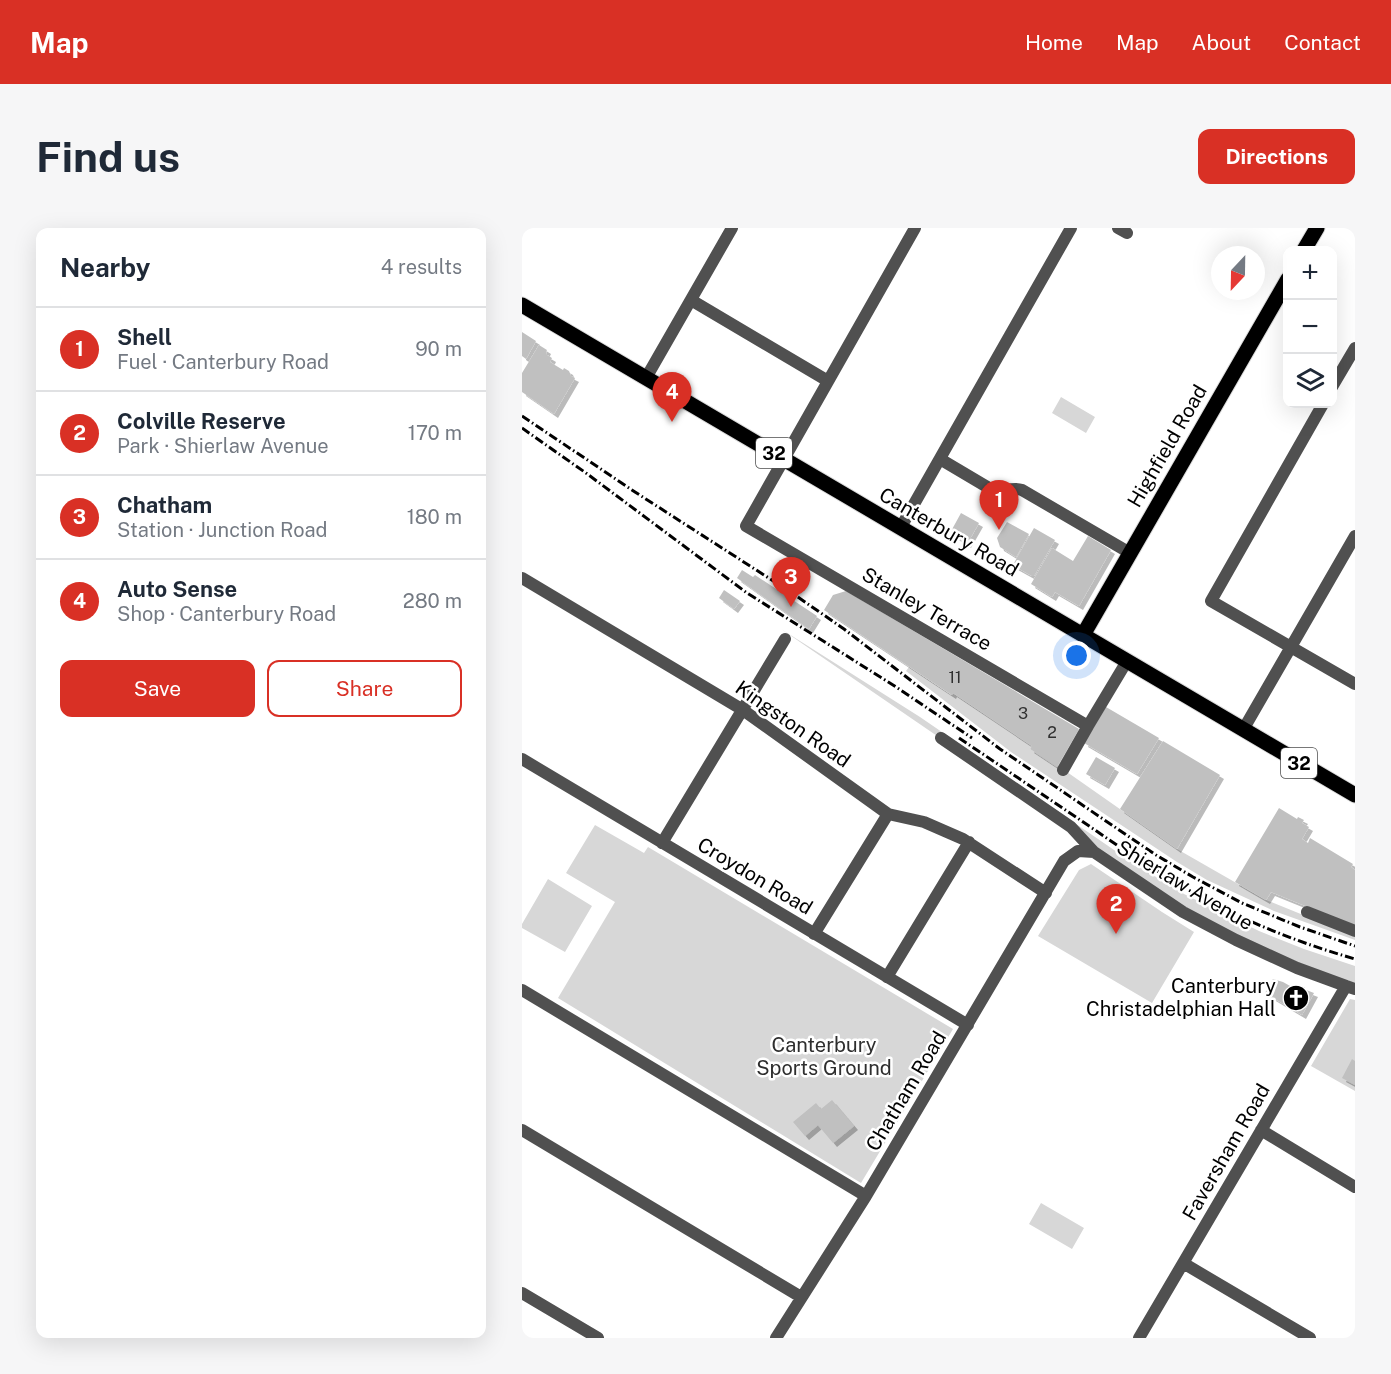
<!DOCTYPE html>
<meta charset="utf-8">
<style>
body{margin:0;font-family:"Public Sans",sans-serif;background:#f6f6f7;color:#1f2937}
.controls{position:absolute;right:18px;top:18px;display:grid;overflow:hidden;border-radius:12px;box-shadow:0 6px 24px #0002}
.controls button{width:54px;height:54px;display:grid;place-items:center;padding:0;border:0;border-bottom:2px solid #e0e1e3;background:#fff;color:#1f2937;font:30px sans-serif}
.compass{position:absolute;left:689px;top:18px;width:54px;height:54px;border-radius:50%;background:#fff;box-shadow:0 6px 24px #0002;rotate:202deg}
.you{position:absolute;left:555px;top:428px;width:21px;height:21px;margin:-15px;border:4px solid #fff;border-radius:50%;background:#1a73e8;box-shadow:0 0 0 9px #1a73e833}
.badge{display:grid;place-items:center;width:39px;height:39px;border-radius:50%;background:#d93025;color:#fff;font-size:20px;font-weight:700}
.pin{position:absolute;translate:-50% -50px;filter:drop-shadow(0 2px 3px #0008)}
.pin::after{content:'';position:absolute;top:32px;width:21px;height:18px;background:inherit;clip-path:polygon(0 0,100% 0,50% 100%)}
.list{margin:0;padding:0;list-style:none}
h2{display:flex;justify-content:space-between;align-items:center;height:78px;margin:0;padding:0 24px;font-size:26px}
h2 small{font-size:20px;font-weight:400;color:#747a83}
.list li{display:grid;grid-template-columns:39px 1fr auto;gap:18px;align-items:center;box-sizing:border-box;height:84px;padding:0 24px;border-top:2px solid #e0e1e3}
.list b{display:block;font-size:22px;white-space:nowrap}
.list p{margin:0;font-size:20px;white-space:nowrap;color:#747a83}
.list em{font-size:20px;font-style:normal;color:#747a83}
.actions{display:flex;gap:12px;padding:18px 24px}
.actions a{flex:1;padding:14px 0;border:2px solid #d93025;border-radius:12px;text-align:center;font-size:21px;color:#d93025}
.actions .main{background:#d93025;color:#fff}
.icon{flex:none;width:33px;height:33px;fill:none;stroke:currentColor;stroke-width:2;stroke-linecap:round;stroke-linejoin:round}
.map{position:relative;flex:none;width:833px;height:1110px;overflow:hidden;border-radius:12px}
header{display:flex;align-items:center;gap:36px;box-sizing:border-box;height:84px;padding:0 30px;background:#d93025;color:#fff}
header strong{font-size:28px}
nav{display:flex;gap:33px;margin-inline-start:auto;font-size:21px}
.intro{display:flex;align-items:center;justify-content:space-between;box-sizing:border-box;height:144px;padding:0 36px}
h1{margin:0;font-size:42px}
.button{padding:15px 27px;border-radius:12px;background:#d93025;color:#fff;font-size:21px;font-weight:700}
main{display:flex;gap:36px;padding:0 36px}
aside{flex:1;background:#fff;border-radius:12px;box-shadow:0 6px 24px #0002}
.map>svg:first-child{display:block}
</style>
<header>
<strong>Map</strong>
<nav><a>Home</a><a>Map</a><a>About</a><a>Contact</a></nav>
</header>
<div class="intro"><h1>Find us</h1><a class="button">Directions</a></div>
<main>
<aside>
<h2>Nearby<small>4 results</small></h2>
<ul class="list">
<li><span class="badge">1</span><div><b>Shell</b><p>Fuel · Canterbury Road</p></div><em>90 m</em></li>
<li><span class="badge">2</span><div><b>Colville Reserve</b><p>Park · Shierlaw Avenue</p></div><em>170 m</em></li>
<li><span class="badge">3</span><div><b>Chatham</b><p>Station · Junction Road</p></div><em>180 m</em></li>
<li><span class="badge">4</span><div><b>Auto Sense</b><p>Shop · Canterbury Road</p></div><em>280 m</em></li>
</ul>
<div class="actions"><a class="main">Save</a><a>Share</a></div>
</aside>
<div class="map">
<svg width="833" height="1110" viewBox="0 0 833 1110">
<defs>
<filter id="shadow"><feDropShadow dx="4" dy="4" stdDeviation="0" flood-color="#0004"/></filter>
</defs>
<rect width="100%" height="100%" fill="#fff"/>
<path fill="#d7d7d7" d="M539,169l34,20 -9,16 -34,-20z
M259,401l139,88 213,146 51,31 75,37 45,18 51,17v18c-59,-21 -117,-46 -171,-78 -40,-23 -77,-51 -115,-76l1,-3z
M387,439l42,28 2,-2 79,53 -2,3 37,23 110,77 89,51 89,36v4l-81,-29 -67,-31 -30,-18 -166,-110 -105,-81z
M73,597l49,28 4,-6 305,182 -92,154 -303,-185 57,-96 -49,-29z
M569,636l71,48 32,20 -42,71 -114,-67 41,-66z
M26,651l44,27 -27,46 -43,-24v-4z
M828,771l5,1v91l-44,-25z
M519,975l43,25 -12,21 -43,-25z"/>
<path fill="#c0c0c0" filter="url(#shadow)" d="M0,104l14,9 -10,18 -4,-3z
M17,117l8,5 -1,2 1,3 5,3 -2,4 13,8 1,-2 5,3 2,5 4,2 -21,36 -32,-22v-19z
M439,285l18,10 -12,21 -17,-11z
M485,294l22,12 -13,23 -16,-10 -3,-9z
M512,300l21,12 -21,36h-2l-18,-10 1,-2 -1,-1z
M566,308l23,14 -32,56 -24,-14 -3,5 -21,-13 21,-36 21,13z
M220,342l11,7 2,-2 62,41 -8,13 -72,-51z
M202,362l16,11 -6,8 -15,-11z
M324,363l233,138 -22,38 -27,-18 2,-3 -79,-53 -1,2 -128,-85 9,-15z
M584,479l53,31 -22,36 -53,-31z
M641,513l57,34 -43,74 -57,-40z
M574,529l19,11 -10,17 -19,-11z
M757,580l18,11 1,-2 6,3 -2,3 7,4 -7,12 6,4 2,-5 43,26 -2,3 4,3v56l-84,-34 -5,8 -31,-18z
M751,751l10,3 16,9 2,-3 13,5 -12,22 -37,-22z
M830,831l3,2v24l-13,-7z
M310,872l22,26 -21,17 -15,-18 -13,11 -12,-14 23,-19 5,6z"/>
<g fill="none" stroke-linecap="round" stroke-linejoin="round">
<g stroke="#dbdbdb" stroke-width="17">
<path id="major" d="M782,22l13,-22
M0,77l833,490
M561,407l205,-356"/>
</g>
<path stroke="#505050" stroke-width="12" d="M393,0l-169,298 342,200 39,-65
M596,0l9,5
M169,72l137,81
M124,150l86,-150
M810,159l23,-39
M801,176l-112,197 144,83
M418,231l54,32c11,2 17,-5 28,-1l108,63
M379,299l170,-299
M0,350l221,132 145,104 36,8 39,17 83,54
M721,502l112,-194
M419,510l130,89 23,25
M0,531l446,266
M541,542l25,-44
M140,615l123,-204
M785,684l48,19
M292,706l74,-120
M365,749l82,-135
M0,762l344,206
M0,902l279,167
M739,902l94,57
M661,1035l127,75
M0,1065l76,45
M254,1110l90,-142 198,-335 14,-10 16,1 89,60 53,28 61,28 49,18 9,3
M617,1110l207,-352"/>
<use href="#major" stroke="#000" stroke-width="15"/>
<path stroke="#000" stroke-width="3" stroke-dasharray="9 3 1.5 3" stroke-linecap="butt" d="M0,188l113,76 157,101 52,36 156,120 156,106 37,22 49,26 58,24 55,19
M0,200l64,45 161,120 146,92 79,53
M437,510c39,26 78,53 117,79 42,29 83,57 127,81 48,26 100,46 152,61"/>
</g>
<defs>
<g id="church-disc" transform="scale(1.35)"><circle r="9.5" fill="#000" stroke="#fff"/><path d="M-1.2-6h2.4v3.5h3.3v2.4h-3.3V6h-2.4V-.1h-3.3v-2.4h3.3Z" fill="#fff"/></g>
</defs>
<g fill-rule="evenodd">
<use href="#church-disc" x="774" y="770"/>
</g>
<g text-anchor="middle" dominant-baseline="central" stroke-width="5" stroke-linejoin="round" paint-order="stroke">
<g font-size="16" fill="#303030">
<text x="433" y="449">11</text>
<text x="501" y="485">3</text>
<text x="530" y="504">2</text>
</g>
<g fill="#fff" stroke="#4c4c4c" stroke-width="1.5">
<rect x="234" y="210" width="36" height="30" rx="4.5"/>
<rect x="759" y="520" width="36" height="30" rx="4.5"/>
</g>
<g font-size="18" font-weight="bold" fill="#000">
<text x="252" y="225">32</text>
<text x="777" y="535">32</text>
</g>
<g font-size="20" fill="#000" stroke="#fff">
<text transform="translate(645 218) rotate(-60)">Highfield Road</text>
<text transform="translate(427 304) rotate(30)">Canterbury Road</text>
<text transform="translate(405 381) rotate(30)">Stanley Terrace</text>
<text transform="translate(271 496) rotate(35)">Kingston Road</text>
<text transform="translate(233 648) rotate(31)">Croydon Road</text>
<text transform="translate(663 657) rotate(31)">Shierlaw Avenue</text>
<text transform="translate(384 863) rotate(-59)">Chatham Road</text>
<text transform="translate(704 924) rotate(-60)">Faversham Road</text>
</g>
<g font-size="20" fill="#000" stroke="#fff" text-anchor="end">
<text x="754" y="758">Canterbury<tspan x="754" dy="23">Christadelphian Hall</tspan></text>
</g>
<g font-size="20" fill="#2e2e2e" stroke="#fff">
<text x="302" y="817">Canterbury<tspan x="302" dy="23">Sports Ground</tspan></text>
</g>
</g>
</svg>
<div class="controls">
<button>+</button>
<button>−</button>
<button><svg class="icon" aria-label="layers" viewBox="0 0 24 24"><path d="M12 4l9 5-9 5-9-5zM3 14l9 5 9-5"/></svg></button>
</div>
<svg class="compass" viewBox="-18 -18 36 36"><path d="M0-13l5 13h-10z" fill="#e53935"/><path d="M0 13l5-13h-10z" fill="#747a83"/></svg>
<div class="you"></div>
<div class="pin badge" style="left:477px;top:302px">1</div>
<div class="pin badge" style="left:594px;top:706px">2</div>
<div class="pin badge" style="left:269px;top:379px">3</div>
<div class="pin badge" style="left:150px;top:194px">4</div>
</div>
</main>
